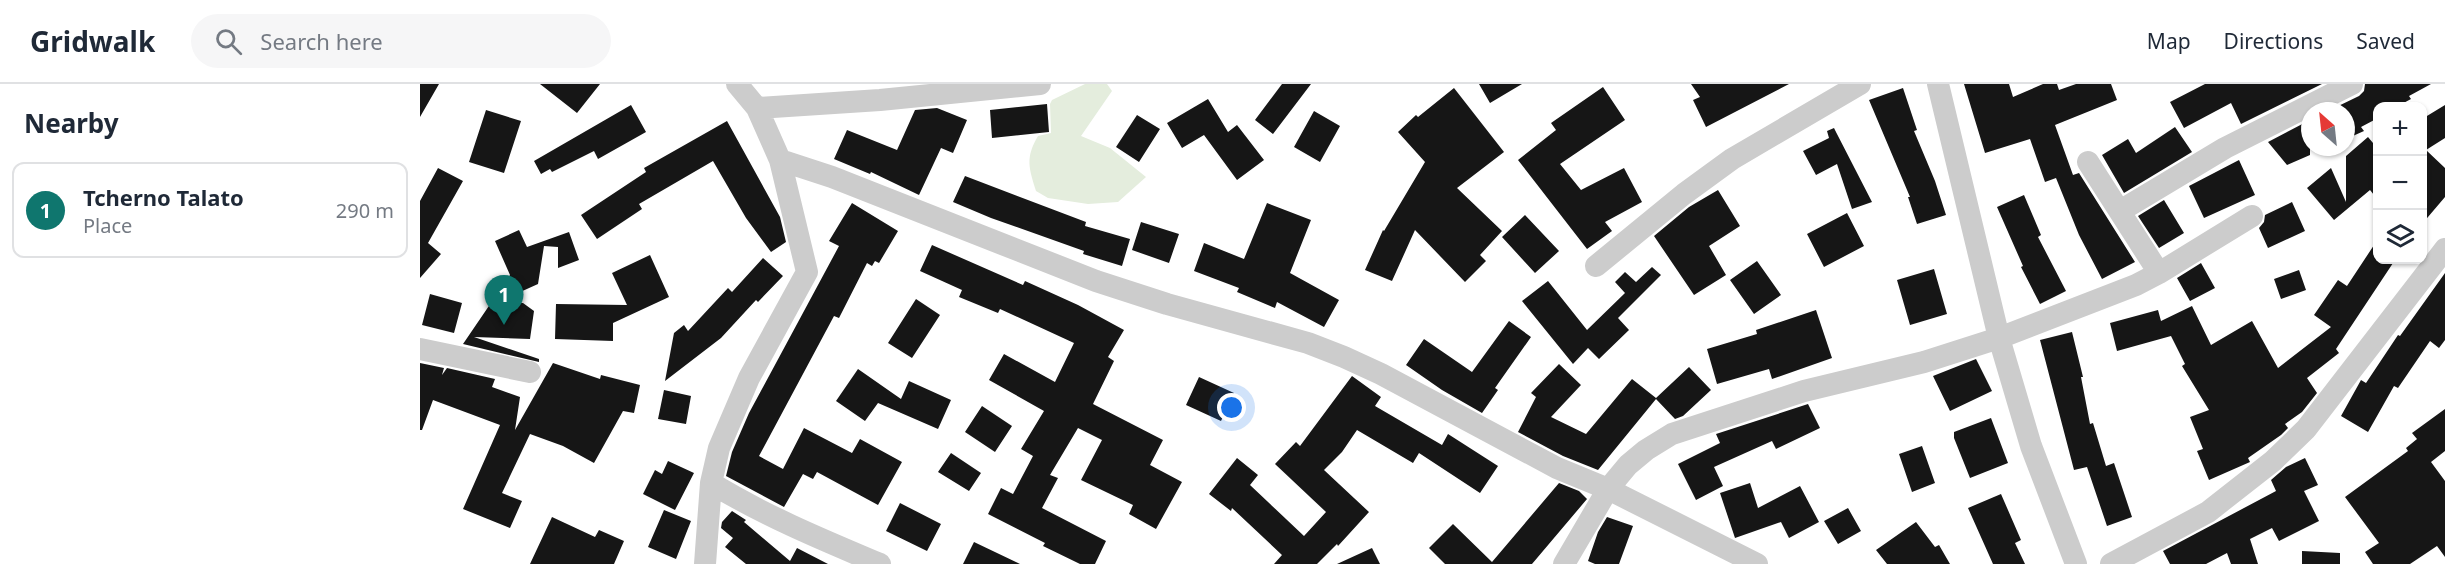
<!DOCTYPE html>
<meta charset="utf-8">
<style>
body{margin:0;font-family:"Noto Sans",sans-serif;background:#f6f6f7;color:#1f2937}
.controls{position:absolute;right:18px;top:18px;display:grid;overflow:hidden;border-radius:12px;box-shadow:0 2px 4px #0004}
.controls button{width:54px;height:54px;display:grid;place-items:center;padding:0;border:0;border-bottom:2px solid #e0e1e3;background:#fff;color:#1f2937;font:30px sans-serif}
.compass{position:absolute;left:1881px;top:18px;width:54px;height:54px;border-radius:50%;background:#fff;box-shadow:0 2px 4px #0004;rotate:333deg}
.you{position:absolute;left:812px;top:324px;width:21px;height:21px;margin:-15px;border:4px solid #fff;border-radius:50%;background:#1a73e8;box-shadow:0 0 0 9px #1a73e833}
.badge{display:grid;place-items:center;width:39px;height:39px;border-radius:50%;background:#0f766e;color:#fff;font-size:20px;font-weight:700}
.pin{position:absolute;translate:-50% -50px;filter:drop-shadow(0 2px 3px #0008)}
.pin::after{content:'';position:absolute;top:32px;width:21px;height:18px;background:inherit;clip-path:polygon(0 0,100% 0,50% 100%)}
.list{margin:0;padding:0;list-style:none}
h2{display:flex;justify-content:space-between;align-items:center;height:78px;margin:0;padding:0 24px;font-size:26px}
h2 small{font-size:20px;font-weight:400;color:#747a83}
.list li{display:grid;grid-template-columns:39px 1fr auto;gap:18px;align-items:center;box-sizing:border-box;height:96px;margin:0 12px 12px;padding:0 12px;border:2px solid #e0e1e3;border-radius:12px}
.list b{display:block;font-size:22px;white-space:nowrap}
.list p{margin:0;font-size:20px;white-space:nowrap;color:#747a83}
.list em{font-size:20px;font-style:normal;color:#747a83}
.icon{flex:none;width:33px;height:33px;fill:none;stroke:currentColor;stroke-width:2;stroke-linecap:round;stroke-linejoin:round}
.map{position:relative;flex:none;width:2025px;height:480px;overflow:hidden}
header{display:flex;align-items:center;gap:36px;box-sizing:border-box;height:84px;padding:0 30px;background:#fff;border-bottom:2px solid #e0e1e3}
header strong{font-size:28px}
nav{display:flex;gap:33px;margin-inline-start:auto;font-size:21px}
.search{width:420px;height:54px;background:#f6f6f7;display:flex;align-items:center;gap:15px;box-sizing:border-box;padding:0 21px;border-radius:33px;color:#747a83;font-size:22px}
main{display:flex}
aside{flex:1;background:#fff}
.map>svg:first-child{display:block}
</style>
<header>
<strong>Gridwalk</strong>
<div class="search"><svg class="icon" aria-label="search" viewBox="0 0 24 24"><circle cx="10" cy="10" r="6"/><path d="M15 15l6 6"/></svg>Search here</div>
<nav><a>Map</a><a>Directions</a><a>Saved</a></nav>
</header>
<main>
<aside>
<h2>Nearby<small></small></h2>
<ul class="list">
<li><span class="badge">1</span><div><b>Tcherno Talato</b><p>Place</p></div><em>290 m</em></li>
</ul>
</aside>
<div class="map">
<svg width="2025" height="480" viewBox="0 0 2025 480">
<rect width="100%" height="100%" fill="#fff"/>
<path fill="#e4eddd" d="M665,0h22l5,7 -31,45 29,12 36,29 -28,25 -30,2 -40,-6 -12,-7c-7,-23 -11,-33 2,-55l13,-3 -1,-29 2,-4z"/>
<path fill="#161616" d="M0,0h19l-19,33z
M120,0h60l-23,29z
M862,0h29l-38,50 -18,-14z
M1059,0h43l-32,19z
M1271,0h98l-83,43 -13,-27 7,-3z
M1544,0h45l4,13 30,-13h14l2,6 17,-6h35l6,16 -62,25 18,50 6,-2 56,89 -33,17 -23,-44 -23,-57 -11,4 -15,-43 -45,14z
M1785,0h117l-81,40 -10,-21 -47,25 -14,-26z
M1945,0h66l-22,12 2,3 -13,7h-20v12l-17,9 3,4 -18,8v-28h-18l31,-15 5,-5z
M1183,3l22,33 -65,44 21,26 43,-22 18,34 -37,20 7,9 -25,18 -69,-89 38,-30 -5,-7z
M1034,4l50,64 -47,36 45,43 -22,24 6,6 -21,21 -50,-52 -23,51 -27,-11 18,-40 1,1 41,-69 -27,-30 18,-17 2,2z
M1483,4l14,42 -3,1 21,50 11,34 -29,9 -9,-27h2l-41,-97z
M788,15l20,33 9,-7 27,35 -27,20 -33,-45 -22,13 -15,-25z
M627,20l2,28 -57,6 -2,-28z
M211,21l15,27 -48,27 -4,-8 -42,21 -2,-3 -9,5 -7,-13z
M2025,21v33l-19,12 19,18v29l-23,27v-105z
M517,24l30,12 -14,33 -12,-5 -22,47 -48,-23 -1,2 -36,-15 13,-29 50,20 18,-40z
M66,26l35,11 -17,52 -35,-11z
M894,27l26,15 -20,36 -26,-15z
M717,31l23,14 -21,33 -23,-15z
M1890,36v35l-23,10 -19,-23z
M307,37l53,96 6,25 -15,10 -25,-34 -33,-57 -74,43 3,5 -45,30 -16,-24 65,-43 -2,-4z
M1755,43l17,25 -68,41 -22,-38 26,-16 8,14z
M1414,44l3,6 35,68 -20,7 -15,-45 -21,11 -13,-24 26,-13 -2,-7z
M1948,53l10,12v51l-8,-10 -36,30 -27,-32 24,-20 15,34v-46z
M1819,76l16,35 -51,23 -15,-32z
M18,84l25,13 -35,62 13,11 -21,24v-77z
M545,92l121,46 -1,4 45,13 -8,27 -39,-12 1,-3 -93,-33 -38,-16z
M1298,106l22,36 -31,20 17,29 -32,20 -40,-59 35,-29z
M1604,111l17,40 -3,2 28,54 -26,13 -19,-37 2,-1 -26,-59z
M1744,116l20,33 -25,15 -21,-32z
M1872,118l13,29 -37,17 -9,-20 5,-6 1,-7z
M432,119l46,28 -19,32 -4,-2 -3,5 -5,-3 -28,55 -5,-2 -75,140 24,13 21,-41 48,25 8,-14 42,23 -24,43 -61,-33 -4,7 -10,-5 -19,33 -58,-31 6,-24 17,-39 90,-167 -10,-5z
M847,119l44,17 -21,53 49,27 -15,27 -47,-25 -2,6 -38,-16 2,-4 -45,-17 10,-28 40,16z
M1427,129l17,33 -40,21 -17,-33z
M1105,131l34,36 -24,22 -33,-36z
M721,138l38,12 -10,29 -37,-13z
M99,146l8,17 42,-15 10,28 -21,8v-21l-14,-1 -6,38 -40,18 25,1 11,8 -4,28 -56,-2 65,22v3l-76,-18 47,-69 -15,-34z
M1958,155v21h17l-59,89 3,4 -32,25 10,15 -15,19 -17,12 3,4 -7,7 -33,23 2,4 -41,18 -12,-29 6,-2 -13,-32 19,-7 -27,-44 3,-2 -14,-28 -54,15 -7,-28 48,-13 3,11 31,-15 19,39 41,-24 26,47 53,-41 -17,-12 24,-35 9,6z
M512,161l91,40 2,-4 53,24 46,25 -16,27 6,4 -21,43 70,36 -13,25 32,17 -26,47 -27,-15 4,-9 -52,-25 21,-40 -24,-12 -28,47 8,3 -16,30 64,33 -11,23h-15l-37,-18 2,-3 -57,-29 13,-26 12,6 20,-38 -12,-7 23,-38 -55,-31 15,-26 51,28 19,-39 -74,-34 -2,4 -39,-16 3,-7 -42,-19z
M230,171l19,42 -56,26v18l-58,-2 1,-35 71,1 -15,-32z
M343,174l20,18 -25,26 -2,-2 -35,38 -56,43 9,-48 10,-8 4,6 40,-43 4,4z
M1337,177l24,34 -27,19 -24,-34z
M1781,179l14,25 -25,13 -13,-23z
M1232,183l9,8 -43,43 11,12 -30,29 -11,-11 -15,16 -51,-63 26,-20 39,49 38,-37 -10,-11 10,-10 11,10z
M1514,185l13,45 -37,11 -13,-45z
M1879,186l7,20 -25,9 -7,-20z
M2025,189v67l-6,8 -9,-7 -32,47 -4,-2 -26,46 -27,-16 20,-36 5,3 32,-48 2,1z
M10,210l32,9 -8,30 -32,-8z
M496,215l24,16 -28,43 -24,-15z
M1396,226l16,48 -60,21 -3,-10 -52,15 -10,-35 50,-15 -1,-4z
M1089,237l22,16 -36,51 3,2 -16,23 -40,-23 -36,-25 18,-26 48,33z
M1652,248l11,45h-2l9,47 3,-1 13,43 8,-3 18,54 -25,9 -20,-59 -13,3 -34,-130z
M1556,275l16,32 -42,20 -17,-35z
M0,279l24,5 -2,7 5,-7 48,11 -3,8 28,10 -5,33 38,-67 47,16 1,-4 39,10 -6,28 -11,-2 -29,52 -31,-17 -33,-12 -28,59 20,8 -12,27 -47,-19 37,-84 -67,-25 -11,30h-2z
M1139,280l22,21 -30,32 35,17 46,-55 24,19 33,-31 22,23 -28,26 -8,3 -19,-20 -58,71 -35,-14 -45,-24 18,-35 -5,-4z
M438,285l43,30 8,-18 42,19 -13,29 -60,-26 -13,18 -29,-20z
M932,292l29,21 -6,9 67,39 6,-11 50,32 -18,27 -61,-40 -6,10 -56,-33 -15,22 -18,18 45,42 -31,34 -1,-2 -20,20h-43l8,-9 -50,-47 -1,3 -22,-17 28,-36 21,17 -8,10 54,51 22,-24 -51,-48 21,-22 4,4z
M779,293l35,16 -13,28 -35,-16z
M244,306l27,6 -5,28 -28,-5z
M1388,320l12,24 -44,21 -4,-8 -58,26 9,19 -27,14 -18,-36 42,-21 -4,-9z
M562,322l30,20 -17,26 -30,-20z
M2025,325v42l-14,11 14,19v76l-8,-11 -27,18h-37l-8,-12 14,-9 -34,-46 63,-46 -2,-3 11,-9 -5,-6z
M1571,334l17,45 -38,15 -16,-40v-6z
M1502,362l13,37 -23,9 -13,-38z
M531,369l30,20 -12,18 -31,-19z
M1885,374l13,27 -14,6 15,30 -40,20 -7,-13 -22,11 8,25h-27l-4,-11 -21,11h-36l-7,-13 113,-60 -5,-11 15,-13z
M248,377l26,12 -19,37 -32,-16 12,-24 7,4z
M1139,399l20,8 8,8 -55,65h-87l-16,-16 24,-24 39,38z
M1330,399l8,25 42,-22 19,36 -30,16 -8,-16 -46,16 -15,-45z
M1581,410l20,46 -6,3 10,21h-32l-25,-56z
M480,419l41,21 -14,27 -41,-20z
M1428,424l13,23 -23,13 -14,-23z
M244,426l27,11 -15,38 -28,-12z
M312,427l14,9 -2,2 46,39 7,-13 31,16h-82l-21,-17 8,-9 -12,-10 1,-6z
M132,433l43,20 4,-7 25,11 -10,23h-84z
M1187,433l26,9 -14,38h-24l-7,-3 10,-29z
M1496,438l19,25 4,-2 11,19h-63l-11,-14z
M554,458l46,22h-57z
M952,464l8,16h-43z
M1882,467l38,2v11h-38z"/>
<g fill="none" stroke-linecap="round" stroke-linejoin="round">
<path stroke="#ccc" stroke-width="22" d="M317,0l20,24 123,-8 160,-16
M1518,0l61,254 32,108 45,118
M337,24l23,52 52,17 264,104 71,23 141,39 36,14 37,17 176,94 51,21 149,75
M1668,78l71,111
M1700,127l105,-63 127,-64
M1176,182l88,-72 48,-35 128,-75
M0,265l110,23
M291,399c54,33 112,57 169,81
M285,480l6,-81 8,-35 30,-70 58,-106 -27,-112
M1144,480l44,-75 20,-24 18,-15 26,-16 132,-43 120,-29 75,-24 137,-53 23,-12 93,-57
M1691,480l97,-52 65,-51 33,-32 139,-180"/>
</g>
</svg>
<div class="controls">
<button>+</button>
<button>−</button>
<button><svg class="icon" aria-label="layers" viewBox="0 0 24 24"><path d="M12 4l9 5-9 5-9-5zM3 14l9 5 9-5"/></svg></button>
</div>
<svg class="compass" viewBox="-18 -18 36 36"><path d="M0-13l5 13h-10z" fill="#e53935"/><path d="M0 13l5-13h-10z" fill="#747a83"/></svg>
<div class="you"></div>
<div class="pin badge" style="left:84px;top:241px">1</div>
</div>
</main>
